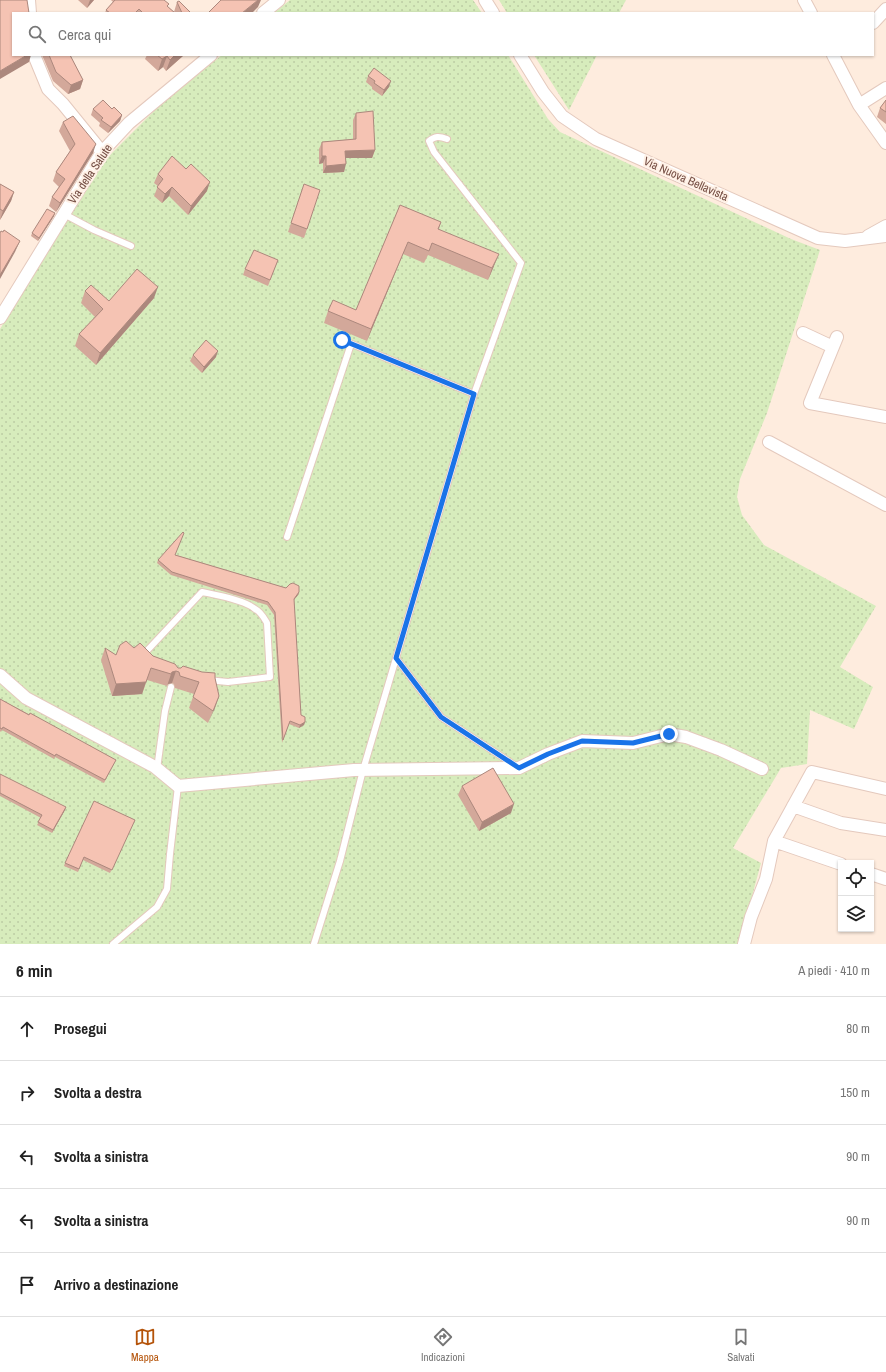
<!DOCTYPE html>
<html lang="it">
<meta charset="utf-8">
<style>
body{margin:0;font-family:"Archivo Narrow",sans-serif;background:#f6f6f6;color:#222}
.controls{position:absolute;right:12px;bottom:12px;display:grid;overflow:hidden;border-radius:0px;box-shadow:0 1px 3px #0004}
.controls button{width:36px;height:36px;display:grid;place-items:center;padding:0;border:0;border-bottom:1px solid #e0e0e0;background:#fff;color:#222;font:20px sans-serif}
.stop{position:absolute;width:12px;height:12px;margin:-9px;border:3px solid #1a73e8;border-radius:50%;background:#fff}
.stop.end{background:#1a73e8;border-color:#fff;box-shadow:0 1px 4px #0008}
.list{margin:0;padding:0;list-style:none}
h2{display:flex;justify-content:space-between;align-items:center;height:52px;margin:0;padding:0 16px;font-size:17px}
h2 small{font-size:13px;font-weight:400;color:#767676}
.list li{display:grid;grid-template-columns:26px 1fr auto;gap:12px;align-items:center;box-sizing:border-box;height:64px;padding:0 16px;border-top:1px solid #e0e0e0}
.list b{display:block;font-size:15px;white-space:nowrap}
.list em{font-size:13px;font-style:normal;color:#767676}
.icon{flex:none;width:22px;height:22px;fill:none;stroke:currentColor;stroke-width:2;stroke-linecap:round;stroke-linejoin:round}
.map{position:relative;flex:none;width:886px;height:944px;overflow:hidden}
.search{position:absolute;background:#fff;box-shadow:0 1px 3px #0004;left:12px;right:12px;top:12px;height:44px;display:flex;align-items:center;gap:10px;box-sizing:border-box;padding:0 14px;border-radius:0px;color:#767676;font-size:15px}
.sheet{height:372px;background:#fff}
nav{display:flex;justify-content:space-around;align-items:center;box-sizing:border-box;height:56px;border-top:1px solid #e0e0e0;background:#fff;font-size:11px;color:#767676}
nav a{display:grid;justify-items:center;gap:2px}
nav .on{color:#b45309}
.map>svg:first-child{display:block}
</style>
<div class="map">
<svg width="886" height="944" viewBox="0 0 886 944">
<defs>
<pattern id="green-dots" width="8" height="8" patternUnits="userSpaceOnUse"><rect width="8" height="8" fill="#d7ecbc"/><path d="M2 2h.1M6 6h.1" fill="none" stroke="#bccca3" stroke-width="1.8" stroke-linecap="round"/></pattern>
</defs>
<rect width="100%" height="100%" fill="#feecde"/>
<path fill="url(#green-dots)" d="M290,0h183l9,13h-208z
M499,0h127l-7,13h-112z
M222,55h286l40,64 12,13 231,107 29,11 -53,163 -27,66 -3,18 5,18 22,30 112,61 -36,61 33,20 -19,42 -44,-19 -3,54 -26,4 -48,80 28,15 -22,81h-739v-615l106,-170 54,-54z
M534,55h63l-28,55z"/>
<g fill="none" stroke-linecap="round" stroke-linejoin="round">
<g stroke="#e4c9bd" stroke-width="8">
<path id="service" d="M64,214l30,16 37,16
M342,340l132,54
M287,537l64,-193
M144,656l-1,-1 59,-63c14,3 43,8 53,17 6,3 9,9 12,14l3,54 -42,5 -21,-2
M396,658l45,59 75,49
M157,769l8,-58 6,-24
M113,944l44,-37 10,-18 3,-35 8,-68
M314,944l26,-83 23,-91 111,-376 47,-131 -87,-111 -5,-11c6,-5 10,-5 18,-2"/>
</g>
<g stroke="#e4c9bd" stroke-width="14">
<path id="minor" d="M29,0l1,13
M485,0l8,13
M804,0l7,13
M263,13l16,-13
M873,23l13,-14
M34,55l14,34 15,15 39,48
M520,55l23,37 19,24 34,23 222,99 27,3 41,-5
M833,55l26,50 27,38
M859,105l27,-17
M868,236l18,-10
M0,318l102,-166 27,-29 82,-68
M803,333l30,14
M837,337l-27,66 76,14
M769,442l117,63
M0,675l26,23 129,69 23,19 176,-16 165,-2 29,-14 34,-13 51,2 36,-9 17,3 35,13 41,19
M793,806l48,17 45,7
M774,841l67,23
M871,874l15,5
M744,944l7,-27 15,-38 8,-38 38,-69 74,17"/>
</g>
<use href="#service" stroke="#fff" stroke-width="6"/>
<use href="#minor" stroke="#fff" stroke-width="12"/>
</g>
<path fill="#d3a89a" d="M78,0h16l-7,8z
M111,0h53l4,7 6,5 3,-10 14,11h-86l1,-3 7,-8z
M42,55h28l13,25 -3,9 -12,5 -15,-13z
M147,55h37l-18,16 -3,-4 -5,4 -13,-12z
M368,76l21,11 -7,9 -10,-7v-2l-6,-5z
M886,100v24l-9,-7 3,-9z
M93,109h19l10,6 -2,6 -12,12 -9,-7 1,-3 -9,-8z
M356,113l19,37 -3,8h-26l-2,14 -21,1v-10l-4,1v-15l3,-7 31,-3v-19z
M63,122l30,31 -37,59 -7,-6 3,-9 7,-10 -6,-6 3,-9 14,-21 -11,-20z
M158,174l49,17 -19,24 -19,-19 -7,7 -8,-7 4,-10 -4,-3z
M0,184l14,8 -3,9 -11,19z
M301,193l6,36 -3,9 -16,-6z
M400,205l41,17 -2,7 55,37 -6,14 -60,-25 -4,8 -21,-9 -36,87 -43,-18 4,-12 28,-1z
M55,213l-1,3 -16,25 -7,-5 1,-3z
M278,260l-10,26 -25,-11 2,-6z
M85,291l24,10 45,-3 -58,67 -21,-19 4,-12 16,-17 -14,-14z
M193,355l23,2 -14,16 -12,-12z
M176,555l123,37 -1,3 -4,5 7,115 4,7 -1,3 -5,3 -10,-4 -7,19 -8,-128 -7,-10 -96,-30 -14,-12 1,-3z
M105,648l11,7 18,-7 19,8 25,12 37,10 4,18 -11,27 -19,-15 5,-14 -19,-6 -1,-4 -2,-1 -4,1 -1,2 -20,-6 -5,14 -30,2 -11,-36z
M0,699l116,61 -12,23 -49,-26 -1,2 -52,-29 -1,2 -1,-1z
M0,774l65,36 -13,23 -15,-8 4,-7 -41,-22z
M462,786l49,27 -32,18 -21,-36z
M135,820l-25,53 -27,-13 -5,12 -14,-6 1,-3z"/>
<path fill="#ac887d" d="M90,0h4l-7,8z
M258,0h3l-3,7 -6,6h-10z
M27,55h4l-2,7 -29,17v-8z
M175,55h9l-18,16 4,-11z
M167,56l-4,11 -5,4 4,-12z
M83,80l-3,9 -12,5 3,-9z
M391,81l-2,6 -7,9 2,-6z
M122,115l-2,6 -12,12 3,-6z
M96,144l-3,9 -37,59 4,-9z
M375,150l-3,8h-29l2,-7z
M322,156h4l-3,7 -4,1z
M346,164l-2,8 -21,1 3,-7z
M210,182l-3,9 -19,24 3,-9z
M172,187l-3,9 -7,7 3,-9z
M14,192l-3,9 -11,19 3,-9z
M55,213l-1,3 -16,25 1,-3z
M20,241l-5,11 -15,27v-4z
M408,242l-5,12 -36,87 4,-12z
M499,254l-5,12 -6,14 4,-12z
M158,287l-4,11 -58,67 4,-12z
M218,351l-2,6 -14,16 2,-6z
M299,592l-1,3 -6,7 2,-3z
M176,671l-4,12 -4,1 -1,2 4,-12 1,-2z
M146,682l-4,12 -30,2 4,-12z
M219,696l-4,12 -7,15 5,-12z
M305,722l-1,3 -5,3 1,-3z
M514,804l-3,9 -32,18 3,-9z
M66,807l-1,3 -13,23 1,-3z"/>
<path fill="#f5c3b3" stroke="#ac887d" d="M0,0h27l2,13h-16v42h14l-27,16z
M115,0h49l5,4 -2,2 8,7h-32l-4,-4 -4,4h-25l-4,-3z
M221,0h37l-16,13h-34z
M179,1l12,12h-9l-5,-11z
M49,55h21l13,25 -12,5 -15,-13z
M157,55h18l-5,5 -3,-4 -5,3z
M374,68l17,13 -7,9 -10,-7 1,-2 -7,-5z
M103,100l9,9 2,-2 8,8 -11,12 -10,-7 2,-2 -10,-9z
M886,100v12l-6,-4z
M373,111l2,39 -30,1 1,13 -20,2v-10h-4v-14l34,-3v-26z
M73,116l23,28 -36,59 -8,-6 13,-18 -9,-7 19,-28 -12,-22z
M172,156l14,13 5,-5 19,18 -19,24 -19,-19 -7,7 -8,-7 6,-8 -5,-5z
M0,184l14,8 -11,19 -3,-2z
M304,184l16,6 -13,39 -16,-6z
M400,205l41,17 -3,7 61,25 -7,14 -60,-25 -3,8 -21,-9 -37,87 -43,-18 5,-11 23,10z
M47,209l8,4 -16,25 -7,-5z
M4,230l16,11 -20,34v-42l1,-2 2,1z
M254,250l24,10 -8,20 -25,-11z
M137,269l21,18 -58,66 -21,-19 24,-25 -18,-18 6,-6 18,16z
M206,340l12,11 -14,16 -11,-12z
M183,532l1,1 -9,22 111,33 4,-4 3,-1 6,3v6l-5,7 7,116 4,2v5l-5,3 -10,-4 -7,19 -8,-128 -7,-10 -96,-30 -14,-12z
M126,641l8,7 6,-5 13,13 22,8 3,4h3l2,-2 19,6 13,1v5l4,18 -6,15 -20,-14 6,-15 -19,-6 -1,-4 -3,-1 -4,1 -1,2 -20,-6 -5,14 -30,2 -11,-36 11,7 4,-10z
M0,699l29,16 1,-2 86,47 -11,20 -49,-26 -1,2 -52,-29 -1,2 -2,-1z
M493,768l21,36 -32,18 -20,-36z
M0,774l66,33 -13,23 -15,-8 4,-7 -42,-22z
M94,801l41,19 -23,50 -28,-13 -5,12 -14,-6z"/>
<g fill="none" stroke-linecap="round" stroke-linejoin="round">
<path stroke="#1a73e8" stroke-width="5" d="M342,340l132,54 -78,264 45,59 78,51 29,-14 34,-13 51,2 36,-9"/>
</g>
<g text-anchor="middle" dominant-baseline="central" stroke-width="4" stroke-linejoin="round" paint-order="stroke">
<g font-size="12" fill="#754e44" stroke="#fff1e6">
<text transform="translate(90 174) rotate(-56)">Via della Salute</text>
<text transform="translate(686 179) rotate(24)">Via Nuova Bellavista</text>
</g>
</g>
</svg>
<div class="controls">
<button><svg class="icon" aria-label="locate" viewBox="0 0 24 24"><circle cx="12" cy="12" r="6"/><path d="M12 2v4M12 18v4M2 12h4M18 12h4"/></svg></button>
<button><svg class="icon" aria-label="layers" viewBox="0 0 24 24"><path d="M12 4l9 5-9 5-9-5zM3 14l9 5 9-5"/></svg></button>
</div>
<div class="stop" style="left:342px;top:340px"></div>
<div class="stop end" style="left:669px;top:734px"></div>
<div class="search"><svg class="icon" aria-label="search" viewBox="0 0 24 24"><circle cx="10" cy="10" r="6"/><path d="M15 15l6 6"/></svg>Cerca qui</div>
</div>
<section class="sheet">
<h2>6 min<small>A piedi · 410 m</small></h2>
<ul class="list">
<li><svg class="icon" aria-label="ahead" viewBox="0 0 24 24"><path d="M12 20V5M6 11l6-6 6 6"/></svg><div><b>Prosegui</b></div><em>80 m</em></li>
<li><svg class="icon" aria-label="right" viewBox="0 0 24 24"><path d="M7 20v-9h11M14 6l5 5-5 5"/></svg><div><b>Svolta a destra</b></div><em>150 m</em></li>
<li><svg class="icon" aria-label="left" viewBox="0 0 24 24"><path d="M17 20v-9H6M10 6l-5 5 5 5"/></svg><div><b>Svolta a sinistra</b></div><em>90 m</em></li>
<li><svg class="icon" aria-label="left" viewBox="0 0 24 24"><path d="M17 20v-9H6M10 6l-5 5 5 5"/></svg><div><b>Svolta a sinistra</b></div><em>90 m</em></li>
<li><svg class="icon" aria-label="arrive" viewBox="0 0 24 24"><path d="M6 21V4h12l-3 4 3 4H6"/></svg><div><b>Arrivo a destinazione</b></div></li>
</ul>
</section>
<nav>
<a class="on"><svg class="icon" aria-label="map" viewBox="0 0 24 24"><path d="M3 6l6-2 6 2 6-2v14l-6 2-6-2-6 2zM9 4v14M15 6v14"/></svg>Mappa</a>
<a><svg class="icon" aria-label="directions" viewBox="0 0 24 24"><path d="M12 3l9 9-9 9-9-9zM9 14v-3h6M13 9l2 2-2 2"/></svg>Indicazioni</a>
<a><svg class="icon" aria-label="saved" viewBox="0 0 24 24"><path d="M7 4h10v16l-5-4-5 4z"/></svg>Salvati</a>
</nav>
